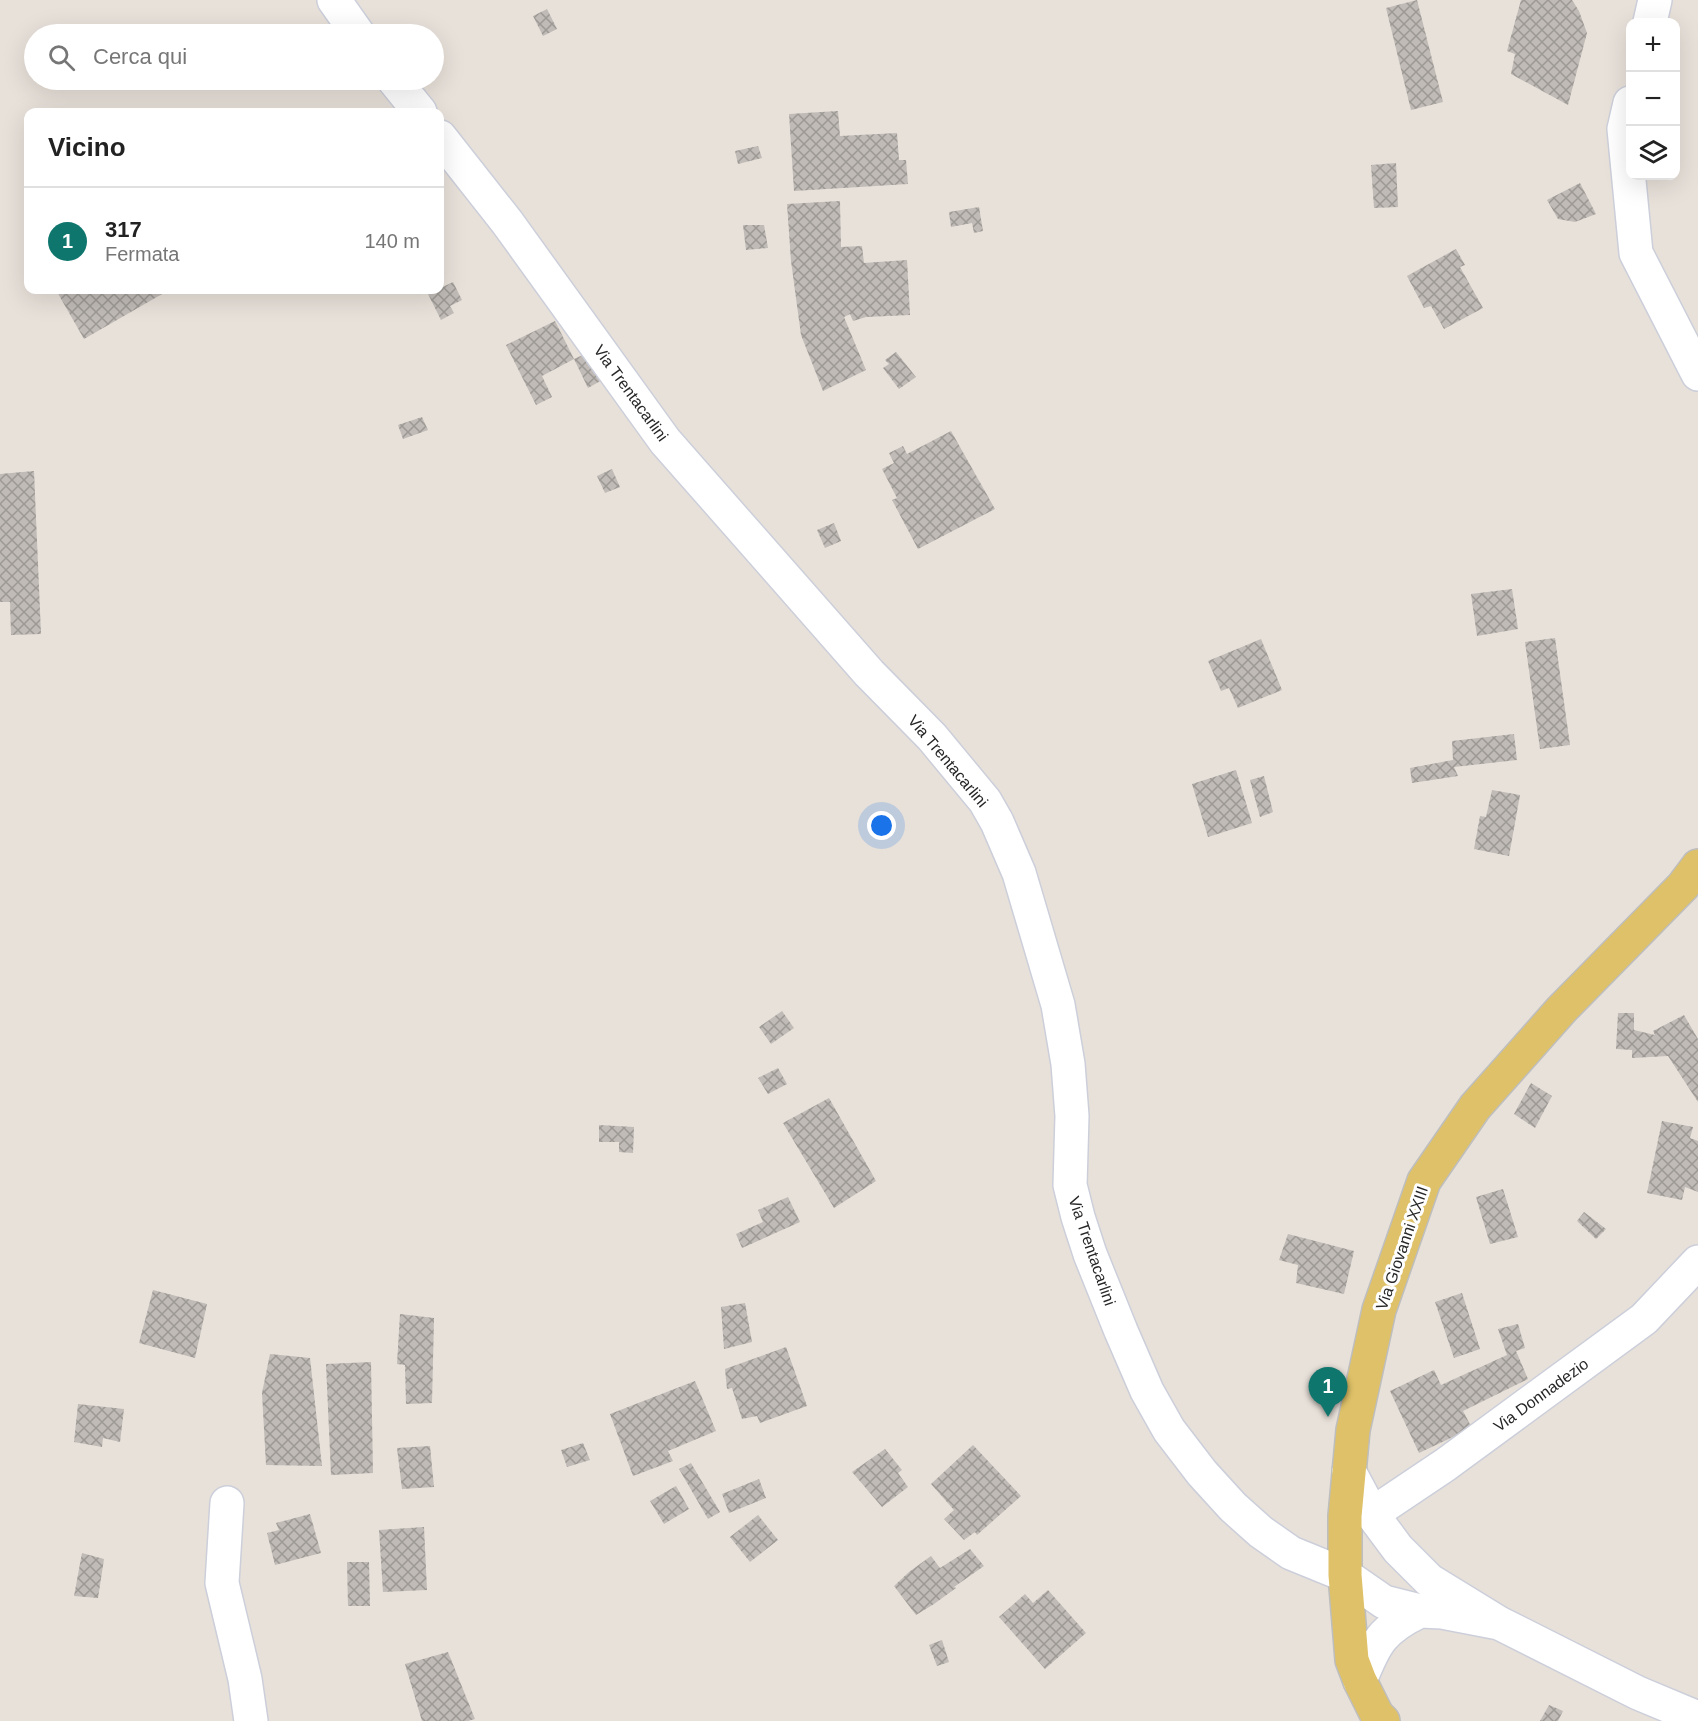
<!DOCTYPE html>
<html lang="it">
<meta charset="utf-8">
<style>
body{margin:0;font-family:Helvetica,sans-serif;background:#f2f2f2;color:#222}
.controls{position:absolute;right:18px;top:18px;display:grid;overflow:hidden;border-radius:12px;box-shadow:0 6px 24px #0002}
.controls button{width:54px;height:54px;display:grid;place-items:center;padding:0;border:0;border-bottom:2px solid #e0e0e0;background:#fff;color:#222;font:30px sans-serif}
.you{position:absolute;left:882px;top:826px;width:21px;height:21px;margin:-15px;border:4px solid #fff;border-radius:50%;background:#1a73e8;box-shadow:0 0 0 9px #1a73e833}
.badge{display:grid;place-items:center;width:39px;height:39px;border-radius:50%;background:#0f766e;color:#fff;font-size:20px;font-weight:700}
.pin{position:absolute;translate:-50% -50px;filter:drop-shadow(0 2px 3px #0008)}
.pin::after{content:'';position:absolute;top:32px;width:21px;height:18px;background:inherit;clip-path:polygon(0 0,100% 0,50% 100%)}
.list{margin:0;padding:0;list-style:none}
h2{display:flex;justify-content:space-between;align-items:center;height:78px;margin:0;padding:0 24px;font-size:26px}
h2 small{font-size:20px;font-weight:400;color:#767676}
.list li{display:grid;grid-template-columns:39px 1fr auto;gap:18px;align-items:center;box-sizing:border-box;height:108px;padding:0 24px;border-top:2px solid #e0e0e0}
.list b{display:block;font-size:22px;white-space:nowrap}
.list p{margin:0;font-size:20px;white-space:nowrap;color:#767676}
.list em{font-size:20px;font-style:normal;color:#767676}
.icon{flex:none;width:33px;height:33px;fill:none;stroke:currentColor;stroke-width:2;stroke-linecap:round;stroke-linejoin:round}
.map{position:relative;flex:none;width:1698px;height:1721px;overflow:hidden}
.search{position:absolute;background:#fff;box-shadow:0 6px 24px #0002;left:24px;top:24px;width:420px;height:66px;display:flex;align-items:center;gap:15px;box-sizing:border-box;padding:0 21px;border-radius:33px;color:#767676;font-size:22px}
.panel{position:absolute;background:#fff;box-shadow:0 6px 24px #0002;left:24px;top:108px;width:420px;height:186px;border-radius:12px}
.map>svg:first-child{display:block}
</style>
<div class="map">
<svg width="1698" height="1721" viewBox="0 0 1698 1721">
<defs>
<pattern id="building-cross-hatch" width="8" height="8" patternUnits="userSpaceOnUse" patternTransform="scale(1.5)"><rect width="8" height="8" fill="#c0bbb6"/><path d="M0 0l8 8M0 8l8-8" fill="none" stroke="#9c9894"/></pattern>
</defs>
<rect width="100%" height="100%" fill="#e8e1da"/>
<path fill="url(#building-cross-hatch)" d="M1417,0l26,102 -32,8 -25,-102z
M1521,0h51l7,11 8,22 -19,72 -57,-31 4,-20 -8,-3z
M547,9l10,20 -14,7 -10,-20z
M838,111l2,25 57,-3 2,27h7l2,24 -114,7 -5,-77z
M758,146l4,12 -24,6 -3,-13z
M1396,163l2,44 -24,1 -3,-43z
M1580,183l16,31 -21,8 -17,-3 -11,-19z
M840,201l1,46 21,-1 2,17 43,-3 3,55 -44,2 -13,4 -3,-7 -6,3 22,53 -43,21 -22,-56 -10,-74 -4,-57z
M979,207l4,24 -9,2 -2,-10 -21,4 -2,-15z
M743,225h21l4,23 -22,2z
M1456,249l9,16 -5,2 23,41 -39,21 -13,-23 -7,2 -17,-32z
M453,282l9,18 -12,6 4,7 -13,7 -13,-26z
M56,290h113l-85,49z
M555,321l19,38 -32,17 10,21 -16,8 -30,-60z
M896,352l20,25 -17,12 -16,-21 6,-4 -4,-4z
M585,354l19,25 -16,9 -14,-29z
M422,417l6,13 -25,9 -5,-14z
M951,431l44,78 -77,40 -26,-49 5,-2 -15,-29 12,-6 -5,-10 14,-7 4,8z
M612,469l8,18 -15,6 -8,-17z
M34,471l7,163 -30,1 -1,-33h-10v-128z
M834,523l7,18 -16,7 -8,-18z
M1512,589l6,40 -41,7 -6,-42z
M1555,638l15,107 -30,4 -15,-107z
M1261,639l21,51 -44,18 -9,-20 -8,3 -13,-30z
M1514,734l3,26 -63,7 4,9 -46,7 -2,-15 43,-8 -1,-19z
M1236,770l16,53 -44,14 -16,-53z
M1264,776l9,36 -13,5 -10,-37z
M1492,790l28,5 -11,61 -35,-7 6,-33 6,1z
M782,1011l12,17 -23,16 -12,-17z
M1618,1013h16v17l21,5 -2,-4 31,-16 14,24v63l-30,-46 -36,2v-8l-16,-1z
M778,1068l9,16 -19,10 -10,-16z
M1531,1083l21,13 -17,32 -21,-14z
M829,1098l47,83 -42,27 -51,-85z
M1662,1121l31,6 -3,11 8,3v51l-13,-5 -3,13 -35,-7z
M599,1125l35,2 -1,26 -14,-1v-10h-20z
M1503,1189l15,48 -28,7 -14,-47z
M788,1197l12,25 -58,26 -6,-14 27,-12 -5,-12z
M1584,1212l22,17 -10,10 -19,-18z
M1288,1234l66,17 -10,43 -48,-11 2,-18 -19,-5z
M153,1290l54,14 -12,54 -56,-15z
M1462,1293l18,56 -26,9 -19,-56z
M745,1303l7,39 -28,7 -3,-42z
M400,1314l34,4 -2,85 -26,1 -1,-39 -8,-1z
M1518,1324l7,24 -9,3 12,28 -65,32 9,17 -53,25 -29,-62 44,-21 7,15 66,-30 -9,-26z
M786,1347l21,59 -47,17 -3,-7 -15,3 -10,-31 -5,1 -2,-20z
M270,1354l40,4 12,108 -56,-1 -4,-72z
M371,1362l2,111 -42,2 -5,-111z
M695,1381l21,50 -48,20 5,10 -40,15 -23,-62z
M78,1404l46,5 -4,33 -17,-4 -1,9 -28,-5z
M583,1443l7,17 -23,7 -6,-17z
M973,1445l48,51 -44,39 -2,-3 -11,8 -20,-21 10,-9 -23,-26z
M430,1446l4,41 -32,2 -5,-41z
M885,1449l17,21 -4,3 10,14 -26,20 -30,-35z
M691,1463l29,49 -12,7 -29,-50z
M759,1479l7,19 -37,15 -7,-19z
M676,1486l13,23 -25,15 -14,-23z
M310,1514l11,39 -46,12 -8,-32 12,-3 -3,-7z
M758,1515l20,25 -28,22 -20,-25z
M424,1527l3,63 -44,2 -4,-62z
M970,1549l14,17 -30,21 2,1 -22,16 -18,11 -22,-29 15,-14 22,-16 9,12z
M82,1553l22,6 -6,39 -24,-2z
M347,1562h22l1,44h-22z
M1048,1590l38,43 -41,36 -46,-52 26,-23 8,9z
M942,1640l7,22 -12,4 -8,-21z
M448,1652l27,67 -7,2h-46l-17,-57z
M1549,1705l14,6 -5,10h-18z"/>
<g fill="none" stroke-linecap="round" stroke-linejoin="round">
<g stroke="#cccfda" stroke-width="36">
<path id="minor" d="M334,0l24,34
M1650,22l5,-22
M394,80l26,32
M1630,103l-6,26 12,124 62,121
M440,137l67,85 158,219 204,232 63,64 53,64 12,21 22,51 39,132 10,59 4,52 -2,69 8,32 12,37 31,77 26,60 22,39 33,43 31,34 28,25 30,21 54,22 39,27 36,9 22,1 57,11
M1349,1471l23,43 26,35 31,31 70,43 139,70 60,25
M227,1503l-5,80 23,96 6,42
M1372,1514l73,-49 199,-146 54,-57
M1360,1681c15,-38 22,-52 60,-70"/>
</g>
<g stroke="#bebebe" stroke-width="36">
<path id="major" d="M1383,1721l-6,-6 -17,-34 -8,-21 -7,-85v-59l8,-86 26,-120 45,-129 51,-74 87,-98 121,-123 15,-20"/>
</g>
<use href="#minor" stroke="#fff" stroke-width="33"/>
<use href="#major" stroke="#dec168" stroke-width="33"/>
</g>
<g text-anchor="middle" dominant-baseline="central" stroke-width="6" stroke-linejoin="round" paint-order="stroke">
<g font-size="16" fill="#272727" stroke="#fff">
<text transform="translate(631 393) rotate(54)">Via Trentacarlini</text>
<text transform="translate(948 761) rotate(50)">Via Trentacarlini</text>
<text transform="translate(1402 1248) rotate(-71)">Via Giovanni XXIII</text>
<text transform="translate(1092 1251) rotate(71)">Via Trentacarlini</text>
<text transform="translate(1541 1395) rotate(-36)">Via Donnadezio</text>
</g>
</g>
</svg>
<div class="controls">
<button>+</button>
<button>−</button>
<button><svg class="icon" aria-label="layers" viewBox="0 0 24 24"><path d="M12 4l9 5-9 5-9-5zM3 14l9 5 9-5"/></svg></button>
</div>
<div class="you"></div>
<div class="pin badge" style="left:1328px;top:1417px">1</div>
<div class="search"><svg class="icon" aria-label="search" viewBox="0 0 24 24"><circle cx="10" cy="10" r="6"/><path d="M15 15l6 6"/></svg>Cerca qui</div>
<section class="panel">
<h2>Vicino<small></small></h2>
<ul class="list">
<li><span class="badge">1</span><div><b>317</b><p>Fermata</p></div><em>140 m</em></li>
</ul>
</section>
</div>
